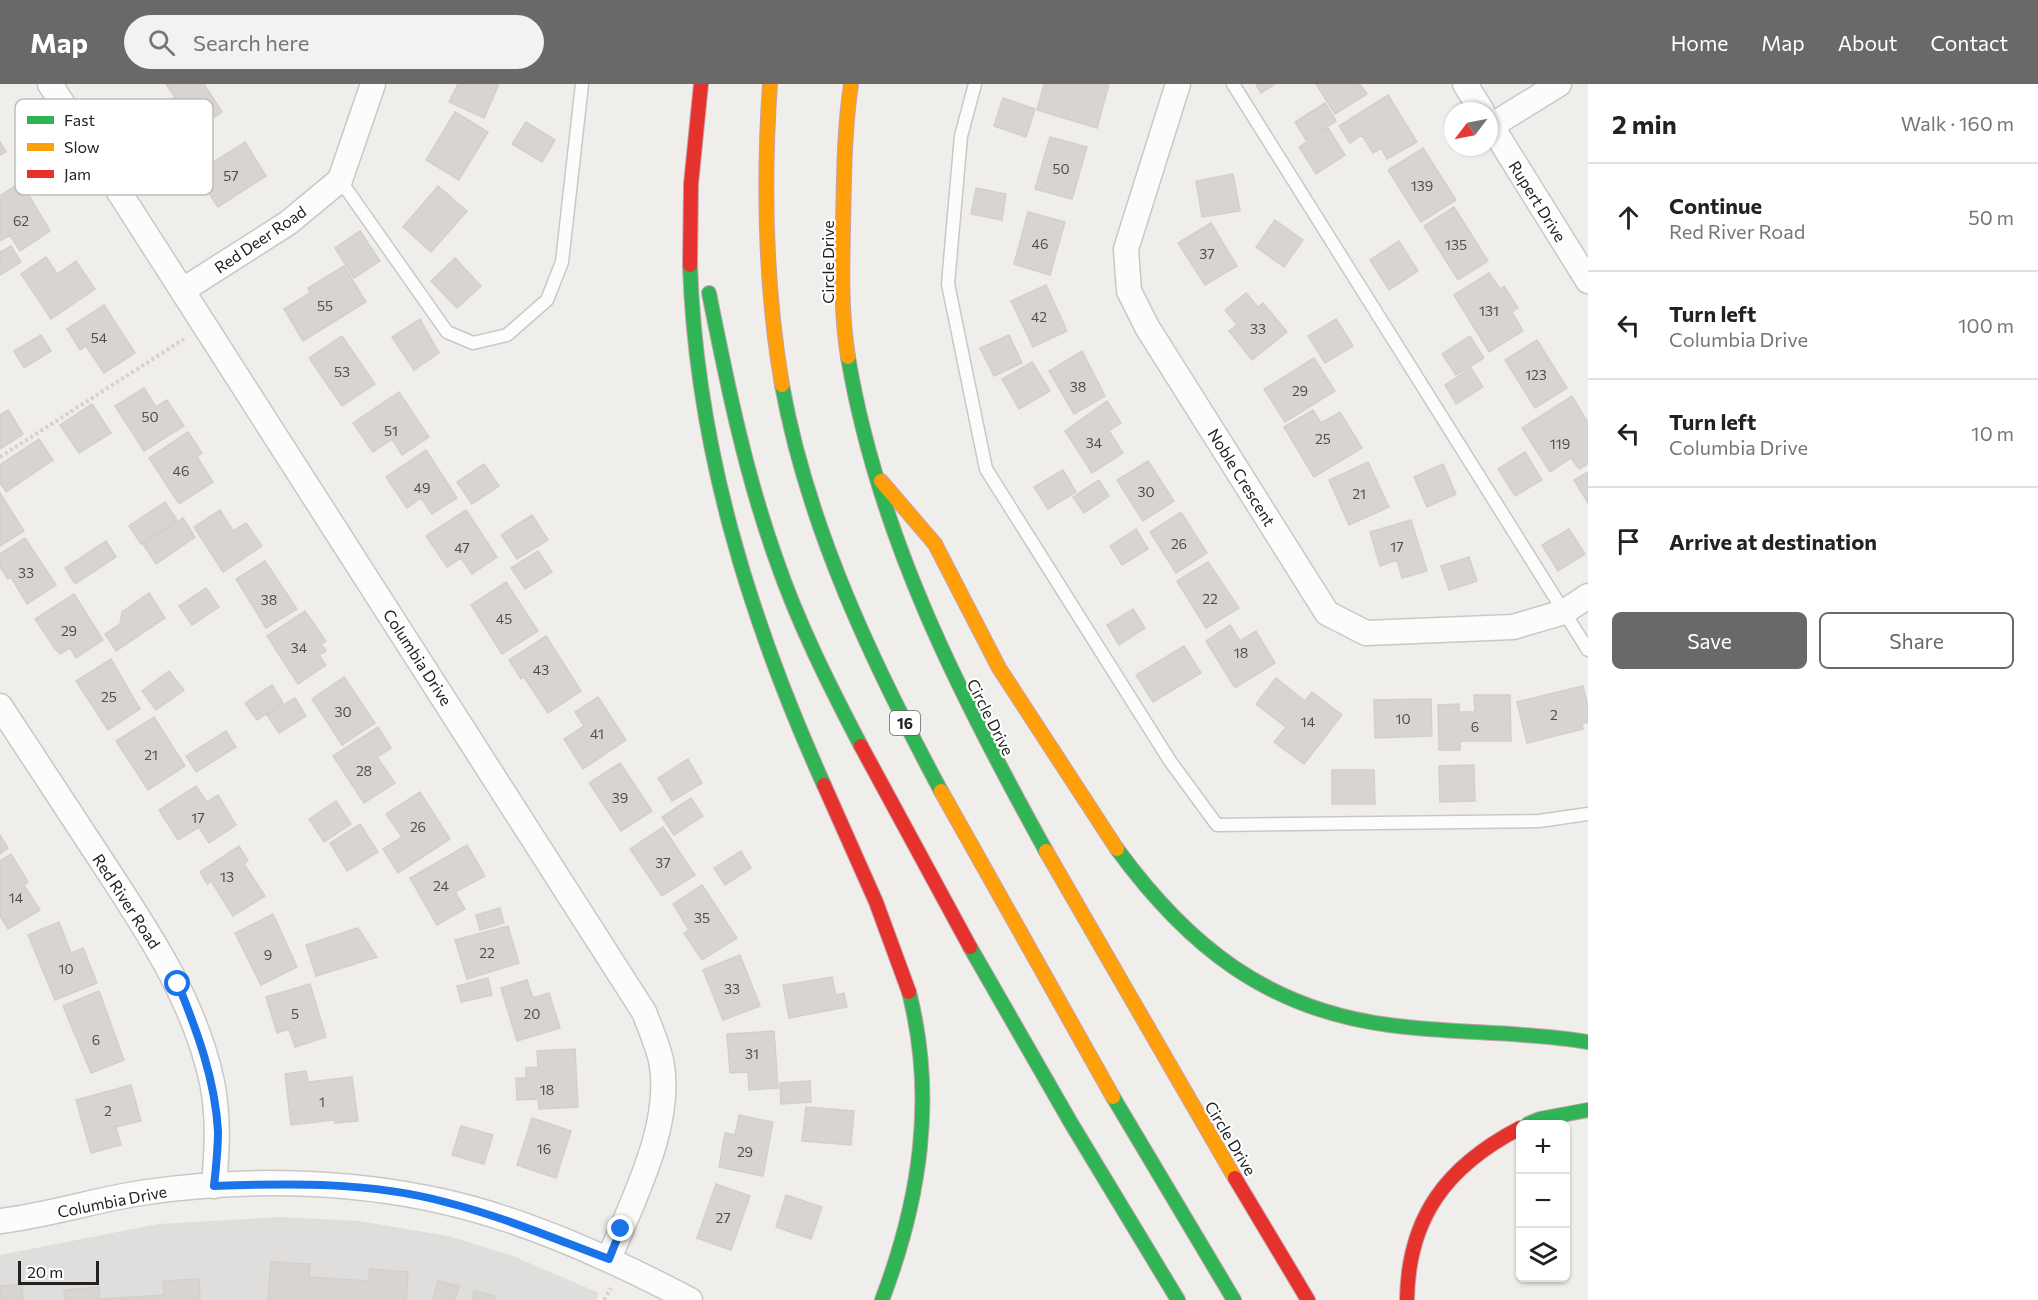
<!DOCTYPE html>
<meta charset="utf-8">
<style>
body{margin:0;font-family:Commissioner,sans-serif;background:#f2f2f2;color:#222}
.controls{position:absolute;right:18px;bottom:18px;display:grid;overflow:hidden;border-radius:9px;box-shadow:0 2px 4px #0004}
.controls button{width:54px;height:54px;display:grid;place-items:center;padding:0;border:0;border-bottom:2px solid #e0e0e0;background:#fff;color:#222;font:30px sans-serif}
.compass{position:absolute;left:1444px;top:18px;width:54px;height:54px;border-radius:50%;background:#fff;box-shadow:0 2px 4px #0004;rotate:238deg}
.scale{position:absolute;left:18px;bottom:15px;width:81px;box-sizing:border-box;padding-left:6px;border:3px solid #222;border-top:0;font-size:16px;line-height:21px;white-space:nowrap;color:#222;-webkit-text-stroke:4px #fff;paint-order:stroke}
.stop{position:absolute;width:18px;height:18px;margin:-14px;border:4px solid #1a73e8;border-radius:50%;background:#fff}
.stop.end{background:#1a73e8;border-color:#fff;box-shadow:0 2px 6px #0008}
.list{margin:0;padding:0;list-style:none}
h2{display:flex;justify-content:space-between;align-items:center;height:78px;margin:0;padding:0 24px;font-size:26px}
h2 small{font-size:20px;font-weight:400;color:#767676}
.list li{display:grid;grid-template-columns:39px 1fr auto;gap:18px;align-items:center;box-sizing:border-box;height:108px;padding:0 24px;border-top:2px solid #e0e0e0}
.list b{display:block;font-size:22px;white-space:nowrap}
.list p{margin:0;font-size:20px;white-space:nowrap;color:#767676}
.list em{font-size:20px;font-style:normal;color:#767676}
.actions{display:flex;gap:12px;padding:18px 24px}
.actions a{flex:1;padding:14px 0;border:2px solid #6a6968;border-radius:9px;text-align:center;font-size:21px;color:#6a6968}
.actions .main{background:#6a6968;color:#fff}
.icon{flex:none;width:33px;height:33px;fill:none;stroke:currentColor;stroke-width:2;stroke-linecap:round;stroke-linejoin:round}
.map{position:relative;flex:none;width:1588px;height:1216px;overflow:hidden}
header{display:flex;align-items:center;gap:36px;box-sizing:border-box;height:84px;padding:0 30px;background:#6a6968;color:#fff}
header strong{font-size:28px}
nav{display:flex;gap:33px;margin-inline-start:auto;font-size:21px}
.search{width:420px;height:54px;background:#f2f2f2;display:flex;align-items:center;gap:15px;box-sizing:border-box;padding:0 21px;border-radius:33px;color:#767676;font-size:22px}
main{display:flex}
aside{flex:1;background:#fff}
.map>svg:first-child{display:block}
</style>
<header>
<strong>Map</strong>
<div class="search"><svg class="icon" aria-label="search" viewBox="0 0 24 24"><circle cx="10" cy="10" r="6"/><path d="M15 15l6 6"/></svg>Search here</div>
<nav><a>Home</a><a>Map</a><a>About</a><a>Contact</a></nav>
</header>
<main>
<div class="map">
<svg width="1588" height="1216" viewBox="0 0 1588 1216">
<rect width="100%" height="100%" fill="#f0eeeb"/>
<path fill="#dfdedc" d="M280,1133l79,4 89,15 65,20 86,37 -3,7h-596v-45l158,-31z"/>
<path fill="#d7d4d2" stroke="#d3d0cc" stroke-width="1.5" d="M166,0h38l18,28 -45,30 -21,-33 19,-12z
M458,0h41l-15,34 -35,-16z
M1044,0h65l-12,44 -60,-18z
M1256,0h19l-14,9z
M1316,0h44l7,10 -32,20z
M1388,11l29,47 -30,17 -6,-11 -8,5 -11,-18 -12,8 -11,-17z
M1003,14l32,11 -9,28 -32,-11z
M1325,19l11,18 -30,19 -11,-18z
M455,28l33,20 -29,48 -33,-20z
M526,38l29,18 -13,22 -30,-18z
M1328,44l17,27 -29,19 -17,-27z
M1050,53l37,10 -15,52 -37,-10z
M0,58l6,10 -6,3z
M245,58l21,34 -48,31 -22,-34z
M1423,64l33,52 -35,22 -33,-52z
M1233,90l7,37 -38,6 -6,-36z
M21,98l29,49 -30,20 -10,-16 -10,6v-45z
M438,102l29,25 -36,41 -28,-25z
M976,104l30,6 -4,26 -31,-6z
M1454,123l34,54 -30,19 -34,-54z
M1028,128l37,10 -15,53 -36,-11z
M1275,136l28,20 -19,27 -28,-20z
M1211,139l26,43 -32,19 -27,-42z
M360,147l20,30 -26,17 -19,-30z
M1399,157l19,30 -29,19 -19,-30z
M11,162l10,16 -21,13v-23z
M46,173l11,17 19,-13 19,28 -44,30 -30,-45z
M455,174l26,28 -24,22 -26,-27z
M344,182l22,36 -63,39 -19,-32 26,-16 -2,-5z
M1489,189l11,16 4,-3 14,22 -6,4 11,19 -34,21 -35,-57z
M1046,201l21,46 -34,16 -22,-46z
M1246,209l12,14 5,-4 24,29 -35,28 -23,-29 8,-6 -12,-15z
M104,221l31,48 -31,20 -18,-27 -6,4 -13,-21z
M420,235l19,34 -25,17 -22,-33z
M1336,235l17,27 -28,17 -17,-27z
M41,251l10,16 -27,17 -10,-17z
M1009,251l13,28 -28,13 -14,-28z
M342,252l33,48 -33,22 -33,-48z
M1470,252l14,22 -28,17 -14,-21z
M1537,256l30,48 -32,20 -30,-48z
M1082,267l23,45 -31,18 -25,-43z
M1314,274l21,33 -50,31 -21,-33z
M1032,278l18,29 -31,18 -17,-30z
M1471,284l12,19 -27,17 -11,-19z
M144,304l12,19 11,-7 17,26 -40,25 -29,-45z
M399,308l30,45 -27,18 -10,-16 -19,13 -20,-29z
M1572,312l16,27v41l-9,5 -8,-11 -21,14 -28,-44z
M1107,317l14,22 -12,8 14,22 -31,20 -27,-42z
M92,320l19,29 -32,20 -19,-28z
M8,326l15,24 -23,15v-34z
M1313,326l8,13 19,-11 22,36 -48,29 -30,-50z
M188,348l14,21 -5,4 16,25 -34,22 -30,-46z
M39,355l14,21 -47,32 -6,-9v-18z
M426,366l31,48 -25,16 -11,-16 -14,10 -21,-31z
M1525,368l17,28 -27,16 -17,-27z
M1148,377l26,40 -31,20 -26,-41z
M1368,378l21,45 -40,18 -20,-45z
M484,380l15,22 -27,18 -15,-22z
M1443,380l13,30 -29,13 -13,-30z
M1063,386l13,22 -28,17 -14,-22z
M1588,388v31l-14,-23z
M1099,396l10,16 -25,17 -11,-16z
M0,409l24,38 -24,15z
M165,418l12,18 -36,24 -12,-18z
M220,426l13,21 13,-8 16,23 -39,26 -29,-45z
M466,426l31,47 -25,17 -11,-16 -14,9 -21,-31z
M1181,428l26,41 -31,20 -26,-41z
M532,431l16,25 -31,19 -16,-24z
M183,434l12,19 -39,27 -13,-20z
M1411,436l16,51 -25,7 -5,-18 -17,6 -10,-34z
M1136,445l12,20 -26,16 -12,-19z
M1569,445l16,25 -27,17 -16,-26z
M25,454l31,47 -29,19 -16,-27 -3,2 -8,-12v-13z
M106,457l10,16 -41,27 -10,-16z
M538,467l14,21 -27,17 -14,-21z
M1469,473l8,24 -28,9 -8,-24z
M265,477l32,48 -31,19 -30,-49z
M1208,478l31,46 -33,20 -29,-47z
M506,498l32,49 -36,23 -31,-49z
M206,504l13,19 -27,18 -13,-19z
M149,509l16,25 -49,33 -11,-17 15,-10 2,-12z
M74,510l29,46 -27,18 -6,-10 -10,6 -5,-5 -20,-30z
M1133,525l12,19 -26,17 -12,-20z
M305,527l21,30 -5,3 5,7 -7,4 7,10 -28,19 -31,-48z
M1230,541l10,16 16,-10 19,32 -40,25 -29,-47z
M546,552l35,55 -33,22 -24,-36 -3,2 -12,-19z
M1184,562l17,27 -48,29 -17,-27z
M111,575l29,50 -32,21 -32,-49z
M169,587l15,19 -28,20 -14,-19z
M344,593l31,46 -33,22 -30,-46z
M1276,594l29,23 7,-9 30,23 -38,49 -30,-22 12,-15 -30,-23z
M272,601l11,18 -26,17 -12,-17z
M1583,602l5,20v16l-6,2 1,5 -56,14 -10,-41z
M1474,611h36l1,46h-51v9h-21l-1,-45 21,-1v8h16z
M598,613l28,43 -43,29 -19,-30 20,-13 -9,-14z
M295,614l11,18 -27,17 -12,-18z
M1431,615l1,37 -57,2 -1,-38z
M154,633l31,49 -37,24 -32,-49z
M378,643l13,21 -14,9 18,26 -31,20 -31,-47z
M226,647l10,16 -40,25 -10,-16z
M688,675l14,24 -30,18 -14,-23z
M620,679l32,48 -31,20 -32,-48z
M1474,681l1,36 -35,1 -1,-36z
M1332,686h42l1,34h-43z
M196,702l11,16 11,-7 18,30 -27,18 -10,-16 -21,13 -19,-30z
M420,708l30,47 -52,34 -15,-24 19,-12 -16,-23z
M691,714l12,18 -29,19 -12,-18z
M336,717l15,23 -27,18 -15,-23z
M360,740l18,28 -31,19 -17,-28z
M663,743l32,48 -33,21 -32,-47z
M0,751l8,13 -8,6z
M467,761l18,31 -30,16 10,17 -28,16 -27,-47z
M239,762l9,15 -4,3 21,32 -32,20 -22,-35 -4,3 -7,-12z
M741,767l10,17 -26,17 -11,-17z
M11,770l17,28 -4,3 16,25 -32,19 -8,-13v-55z
M702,801l35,53 -35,22 -18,-27 5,-3 -16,-26z
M500,824l4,15 -24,7 -4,-15z
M273,830l24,53 -36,18 -26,-52z
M59,838l12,31 12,-5 14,35 -42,17 -27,-65z
M508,842l11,37 -52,16 -12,-39z
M358,844l19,29 -61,19 -10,-31z
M740,871l20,51 -37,14 -20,-50z
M832,893l4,18 8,-2 3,14 -58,11 -6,-33z
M488,894l4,17 -31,7 -4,-16z
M527,896l6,18 16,-5 11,35 -43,13 -16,-53z
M310,900l16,53 -31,10 -6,-18 -12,4 -11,-36z
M99,907l25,69 -33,13 -28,-67z
M774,947l4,57 -29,2 -1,-18 -18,1 -3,-39z
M575,965l3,58 -39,2 -1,-10 -21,1 -1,-22h10v-10l12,-1 -1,-16z
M306,987l2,11 44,-5 6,44 -23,2 -1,-3 -43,5 -6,-51z
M810,997l1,21 -30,2 -1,-21z
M131,1001l10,36 -25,6 5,18 -30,8 -15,-53z
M806,1023l48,4 -3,34 -49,-4z
M739,1031l34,7 -10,54 -44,-9 6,-34 10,2z
M532,1034l39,13 -15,47 -39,-13z
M461,1042l32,9 -9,29 -32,-9z
M716,1100l34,12 -19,54 -34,-12z
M786,1111l36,12 -11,32 -35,-12z
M271,1178l39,2 -1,13 60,4 1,-12 38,3 -2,28h-138z
M199,1195l1,21h-135l-1,-10 35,-3 1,12 64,-4 -1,-14z
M438,1197l21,5 -4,14h-22z
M22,1200l1,16h-23v-14z
M474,1207l21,5 -1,4h-22z"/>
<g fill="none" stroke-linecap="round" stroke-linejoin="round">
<g stroke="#c9c8c7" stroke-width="15">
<path id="lane" d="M975,0l-14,52 -13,148 38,185 184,292 47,64 322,-4 49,-7
M1233,0l355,566
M340,96l107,152 26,11 34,-8 40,-35 15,-38 20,-178"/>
</g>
<g stroke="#c9c8c7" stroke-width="27">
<path id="street" d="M50,0l594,928c6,15 13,32 17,48 13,64 -29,141 -52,199
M1178,0l-52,165 3,42 18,36 180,286 39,20 147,-6 51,-15 24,-16
M1465,0l17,27
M1489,38l99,159
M1491,42l68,-42
M183,206l105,-67 52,-43 33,-96
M0,622c34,52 68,104 103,157 45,69 91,136 109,219 7,35 5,69 2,104
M0,1137c50,-6 98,-22 147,-29 96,-14 200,-12 294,9 83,18 175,60 249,99"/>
</g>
<g stroke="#c5a2ac" stroke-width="16">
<path id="fast" d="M690,181c6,182 60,356 134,520
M709,209c18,90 36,179 67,266 22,64 53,126 85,187
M848,273c30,178 111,337 198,494
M782,301c26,143 91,279 159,406
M1117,765c71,97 150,160 272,176 66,9 133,6 199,17
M970,863l101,176 107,177
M1113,1013l121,203
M1528,1040l12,-5 48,-9
M882,1216c38,-100 54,-202 27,-308"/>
</g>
<g stroke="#c5a2ac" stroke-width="16">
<path id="slow" d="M770,0c-7,101 -5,201 12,301
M848,273c-7,-43 -6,-86 -5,-130 1,-48 1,-95 8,-143
M881,397l54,63 64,124 118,181
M941,707l172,306
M1046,767l189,327"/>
</g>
<g stroke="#c5a2ac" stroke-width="16">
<path id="jam" d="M690,181l1,-81 10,-100
M861,662l109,201
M824,701l52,117 33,90
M1235,1094l73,122
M1407,1216c1,-83 40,-134 113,-172"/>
</g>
<path stroke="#dccecd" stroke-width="4" stroke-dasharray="3 3" stroke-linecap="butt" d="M0,373l184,-118
M604,1216l7,-12"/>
<use href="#lane" stroke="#fdfcfc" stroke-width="12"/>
<use href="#street" stroke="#fdfcfc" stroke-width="24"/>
<use href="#fast" stroke="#30b455" stroke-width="14"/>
<use href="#slow" stroke="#ff9f0a" stroke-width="14"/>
<use href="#jam" stroke="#e5322d" stroke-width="14"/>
</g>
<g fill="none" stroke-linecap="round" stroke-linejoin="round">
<path stroke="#1a73e8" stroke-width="8" d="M178,900c19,47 37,95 40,147 0,18 -2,37 -4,55 77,-3 157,-4 231,16 56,14 110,37 164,57l12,-30"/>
</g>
<g text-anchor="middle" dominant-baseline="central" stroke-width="4.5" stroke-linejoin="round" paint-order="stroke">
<g font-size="14" fill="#4f4e4e">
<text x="1061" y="84">50</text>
<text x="231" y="91">57</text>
<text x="1422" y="101">139</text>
<text x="21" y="136">62</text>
<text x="1040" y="159">46</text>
<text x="1456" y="160">135</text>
<text x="1207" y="169">37</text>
<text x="325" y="221">55</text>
<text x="1489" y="226">131</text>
<text x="1039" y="232">42</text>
<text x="1258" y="244">33</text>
<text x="99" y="253">54</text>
<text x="342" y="287">53</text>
<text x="1536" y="290">123</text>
<text x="1078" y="302">38</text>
<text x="1300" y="306">29</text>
<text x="150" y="332">50</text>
<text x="391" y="346">51</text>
<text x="1323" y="354">25</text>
<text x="1094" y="358">34</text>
<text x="1560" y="359">119</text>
<text x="181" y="386">46</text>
<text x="422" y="403">49</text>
<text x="1146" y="407">30</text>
<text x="1359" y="409">21</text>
<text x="1179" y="459">26</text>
<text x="1397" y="462">17</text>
<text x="462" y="463">47</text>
<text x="26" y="488">33</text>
<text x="1210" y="514">22</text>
<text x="269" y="515">38</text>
<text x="504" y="534">45</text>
<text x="69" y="546">29</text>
<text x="299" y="563">34</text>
<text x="1241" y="568">18</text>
<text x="541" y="585">43</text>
<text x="109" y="612">25</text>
<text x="343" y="627">30</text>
<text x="1554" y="630">2</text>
<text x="1403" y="634">10</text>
<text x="1308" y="637">14</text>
<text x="1475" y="642">6</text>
<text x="597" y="649">41</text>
<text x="151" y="670">21</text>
<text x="364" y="686">28</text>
<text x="620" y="713">39</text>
<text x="198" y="733">17</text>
<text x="418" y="742">26</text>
<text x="663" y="778">37</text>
<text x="227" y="792">13</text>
<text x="441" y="801">24</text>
<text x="16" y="813">14</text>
<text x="702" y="833">35</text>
<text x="487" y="868">22</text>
<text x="268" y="870">9</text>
<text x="66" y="884">10</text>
<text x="732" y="904">33</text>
<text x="295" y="929">5</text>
<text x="532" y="929">20</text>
<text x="96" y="955">6</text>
<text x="752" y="969">31</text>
<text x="547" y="1005">18</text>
<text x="322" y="1017">1</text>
<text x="108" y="1026">2</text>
<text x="544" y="1064">16</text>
<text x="745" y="1067">29</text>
<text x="723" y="1133">27</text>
</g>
<rect fill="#fff" stroke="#646464" stroke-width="1.5" x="890" y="627" width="30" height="24" rx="4.5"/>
<g font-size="15" font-weight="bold" fill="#222">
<text x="905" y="639">16</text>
</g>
<g font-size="16" fill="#222" stroke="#fff">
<text transform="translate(1538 117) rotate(58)">Rupert Drive</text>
<text transform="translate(260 155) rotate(-34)">Red Deer Road</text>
<text transform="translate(827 178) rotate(-90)">Circle Drive</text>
<text transform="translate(1242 393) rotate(58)">Noble Crescent</text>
<text transform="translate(418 573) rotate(57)">Columbia Drive</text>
<text transform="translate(991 633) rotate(63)">Circle Drive</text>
<text transform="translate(127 817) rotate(57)">Red River Road</text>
<text transform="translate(1231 1054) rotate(59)">Circle Drive</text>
<text transform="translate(112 1117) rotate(-11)">Columbia Drive</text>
</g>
</g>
<rect x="15" y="15" width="198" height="96" rx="9" fill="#fff" stroke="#bdbdbd" stroke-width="1.5"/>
<rect x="27" y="32" width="27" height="8" fill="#30b455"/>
<rect x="27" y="59" width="27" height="8" fill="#ff9f0a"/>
<rect x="27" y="86" width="27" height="8" fill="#e5322d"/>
<g font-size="16" fill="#222">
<text x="64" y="42">Fast</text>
<text x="64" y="69">Slow</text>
<text x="64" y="96">Jam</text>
</g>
</svg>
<div class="controls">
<button>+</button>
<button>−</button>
<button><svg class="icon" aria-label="layers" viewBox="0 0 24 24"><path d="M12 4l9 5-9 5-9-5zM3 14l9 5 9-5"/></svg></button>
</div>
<svg class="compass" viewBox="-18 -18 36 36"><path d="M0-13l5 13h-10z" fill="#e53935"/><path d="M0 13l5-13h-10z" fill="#767676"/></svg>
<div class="scale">20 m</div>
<div class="stop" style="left:178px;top:900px"></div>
<div class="stop end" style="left:621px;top:1145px"></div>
</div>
<aside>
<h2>2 min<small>Walk · 160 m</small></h2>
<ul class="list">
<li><svg class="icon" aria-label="ahead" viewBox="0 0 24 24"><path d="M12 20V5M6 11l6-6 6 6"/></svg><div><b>Continue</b><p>Red River Road</p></div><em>50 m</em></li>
<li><svg class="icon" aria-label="left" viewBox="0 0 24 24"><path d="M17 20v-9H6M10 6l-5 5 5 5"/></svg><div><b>Turn left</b><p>Columbia Drive</p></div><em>100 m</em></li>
<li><svg class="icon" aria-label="left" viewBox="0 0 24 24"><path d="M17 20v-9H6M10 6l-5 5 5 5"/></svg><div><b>Turn left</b><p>Columbia Drive</p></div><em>10 m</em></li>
<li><svg class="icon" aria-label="arrive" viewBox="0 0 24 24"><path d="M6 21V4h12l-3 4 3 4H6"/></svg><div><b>Arrive at destination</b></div></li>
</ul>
<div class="actions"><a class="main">Save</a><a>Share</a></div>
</aside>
</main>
